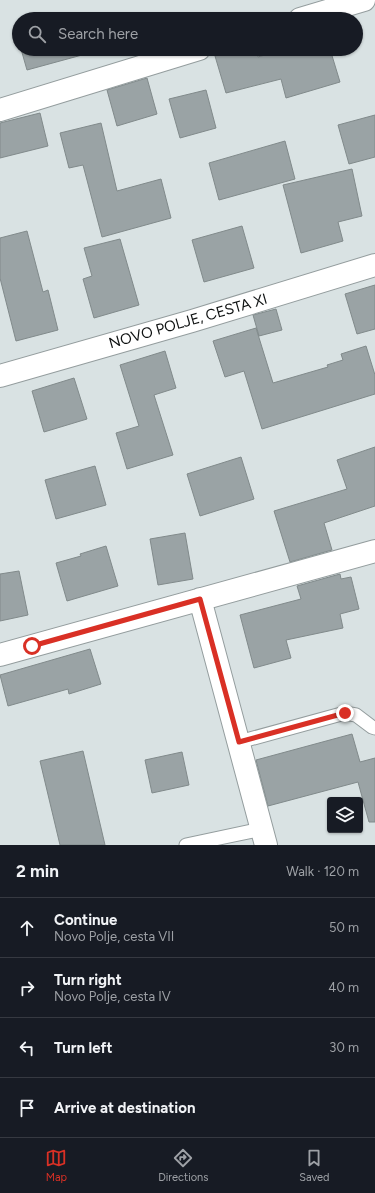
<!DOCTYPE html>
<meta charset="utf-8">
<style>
body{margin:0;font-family:Figtree,sans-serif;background:#242831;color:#f1f3f6}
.controls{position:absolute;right:12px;bottom:12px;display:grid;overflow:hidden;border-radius:4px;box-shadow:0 1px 3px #0004}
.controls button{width:36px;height:36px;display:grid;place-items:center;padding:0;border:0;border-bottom:1px solid #363941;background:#171b24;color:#f1f3f6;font:20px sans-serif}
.stop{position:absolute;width:12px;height:12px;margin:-9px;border:3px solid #d93025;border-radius:50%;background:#fff}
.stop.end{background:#d93025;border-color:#fff;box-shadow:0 1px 4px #0008}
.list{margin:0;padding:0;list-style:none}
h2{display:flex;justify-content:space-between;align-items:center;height:52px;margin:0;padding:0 16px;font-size:17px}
h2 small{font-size:13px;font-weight:400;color:#9ea1a6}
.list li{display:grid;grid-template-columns:26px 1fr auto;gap:12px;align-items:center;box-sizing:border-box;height:60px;padding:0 16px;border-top:1px solid #363941}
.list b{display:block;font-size:15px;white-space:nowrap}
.list p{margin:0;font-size:13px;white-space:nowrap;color:#9ea1a6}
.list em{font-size:13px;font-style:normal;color:#9ea1a6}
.icon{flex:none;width:22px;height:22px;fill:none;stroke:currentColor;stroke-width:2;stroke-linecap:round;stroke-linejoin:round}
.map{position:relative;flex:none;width:375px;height:845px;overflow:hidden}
.search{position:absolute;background:#171b24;box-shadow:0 1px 3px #0004;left:12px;right:12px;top:12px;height:44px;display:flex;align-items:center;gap:10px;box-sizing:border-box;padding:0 14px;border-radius:22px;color:#9ea1a6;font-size:15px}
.sheet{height:292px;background:#171b24}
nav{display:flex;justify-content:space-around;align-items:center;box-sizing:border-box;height:56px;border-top:1px solid #363941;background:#171b24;font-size:11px;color:#9ea1a6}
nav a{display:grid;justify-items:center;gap:2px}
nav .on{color:#d93025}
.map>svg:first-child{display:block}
</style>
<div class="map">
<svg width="375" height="845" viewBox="0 0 375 845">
<rect width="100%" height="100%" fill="#d9e2e3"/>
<path fill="#9aa3a5" stroke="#818a8b" d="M21,49h61v6l-55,15z
M240,49h16l2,8 27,-8h45l10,33 -54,16 -5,-19 -55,14 -11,-37z
M147,78l10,36 -40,12 -10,-36z
M206,90l10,38 -36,10 -11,-39z
M40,113l8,33 -48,12v-35z
M375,115v42l-26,7 -11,-39z
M101,123l16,68 44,-12 10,39 -69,19 -19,-72 -14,3 -9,-35z
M285,141l10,38 -76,21 -10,-37z
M352,169l10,47 -24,6 5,19 -42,12 -18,-68z
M242,226l12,42 -50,14 -12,-42z
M27,231l16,61 5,-2 10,40 -42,11 -16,-63v-40z
M120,239l19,66 -45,13 -11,-39 9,-3 -8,-28z
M375,285v44l-18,5 -12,-40z
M276,309l6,21 -23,6 -6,-21z
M256,328l17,55 55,-16 -1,-2 16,-5 -2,-6 25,-8 9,29v19l-113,35 -18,-58 -19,6 -12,-36z
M165,351l11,37 -22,7 19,60 -46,14 -11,-36 23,-7 -19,-61z
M74,378l13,41 -43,13 -12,-41z
M375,447v59l-51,17 8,27 -42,12 -16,-51 73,-22 -10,-29z
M241,457l13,42 -54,17 -13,-42z
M95,466l11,39 -50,14 -11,-39z
M185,533l8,46 -35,6 -8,-46z
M106,546l12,40 -51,15 -11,-38 25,-7 -1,-2z
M19,571l9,44 -28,6v-47z
M340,574l1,5 10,-2 8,32 -19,5 3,14 -57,12 5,18 -37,10 -14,-53 61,-16 -4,-13z
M90,649l11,35 -32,10 -1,-5 -60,17 -8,-31z
M352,734l8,28 15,-4v64h-6l-11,-40 -90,24 -12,-46z
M83,751l22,94h-45l-20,-84z
M182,752l7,33 -37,8 -7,-33z"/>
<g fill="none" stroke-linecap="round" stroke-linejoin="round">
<g stroke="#949d9e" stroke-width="15">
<path id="lane" d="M239,742l106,-29 11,2 16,12 3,1
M186,845l76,-16"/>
</g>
<g stroke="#949d9e" stroke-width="24">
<path id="street" d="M300,19l64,-19
M0,110l199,-61
M0,376l192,-55 183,-56
M200,599l66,246
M0,655l375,-104"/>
</g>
<use href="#lane" stroke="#fff" stroke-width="13"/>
<use href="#street" stroke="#fff" stroke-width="22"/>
</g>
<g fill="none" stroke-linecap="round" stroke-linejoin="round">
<path stroke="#d93025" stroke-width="5" d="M32,646l168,-47 39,143 106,-29"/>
</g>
<g text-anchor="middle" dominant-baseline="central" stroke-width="3" stroke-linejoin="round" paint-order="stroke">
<g font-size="15" fill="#0e1111" stroke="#fff">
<text transform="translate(188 321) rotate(-16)">NOVO POLJE, CESTA XI</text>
</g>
</g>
</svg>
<div class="controls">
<button><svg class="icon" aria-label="layers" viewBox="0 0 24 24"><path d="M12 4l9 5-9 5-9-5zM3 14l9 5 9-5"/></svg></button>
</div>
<div class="stop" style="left:32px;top:646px"></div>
<div class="stop end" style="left:345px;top:713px"></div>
<div class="search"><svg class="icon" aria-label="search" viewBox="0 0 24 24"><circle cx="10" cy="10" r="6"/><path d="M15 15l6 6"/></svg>Search here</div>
</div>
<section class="sheet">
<h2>2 min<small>Walk · 120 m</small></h2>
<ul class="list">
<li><svg class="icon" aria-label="ahead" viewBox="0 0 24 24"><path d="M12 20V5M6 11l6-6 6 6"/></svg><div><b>Continue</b><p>Novo Polje, cesta VII</p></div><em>50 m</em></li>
<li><svg class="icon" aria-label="right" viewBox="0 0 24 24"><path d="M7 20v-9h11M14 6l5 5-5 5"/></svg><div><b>Turn right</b><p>Novo Polje, cesta IV</p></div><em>40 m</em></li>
<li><svg class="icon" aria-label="left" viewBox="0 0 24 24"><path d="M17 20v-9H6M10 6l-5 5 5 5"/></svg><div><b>Turn left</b></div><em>30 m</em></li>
<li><svg class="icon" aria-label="arrive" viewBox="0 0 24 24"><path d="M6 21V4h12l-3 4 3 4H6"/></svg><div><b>Arrive at destination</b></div></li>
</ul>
</section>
<nav>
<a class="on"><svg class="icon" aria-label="map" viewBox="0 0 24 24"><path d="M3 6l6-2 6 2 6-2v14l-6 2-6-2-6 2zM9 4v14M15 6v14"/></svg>Map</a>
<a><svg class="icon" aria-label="directions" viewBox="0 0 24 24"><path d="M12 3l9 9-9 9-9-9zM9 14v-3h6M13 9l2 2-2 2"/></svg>Directions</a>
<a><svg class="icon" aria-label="saved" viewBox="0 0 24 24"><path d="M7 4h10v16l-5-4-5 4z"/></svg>Saved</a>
</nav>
